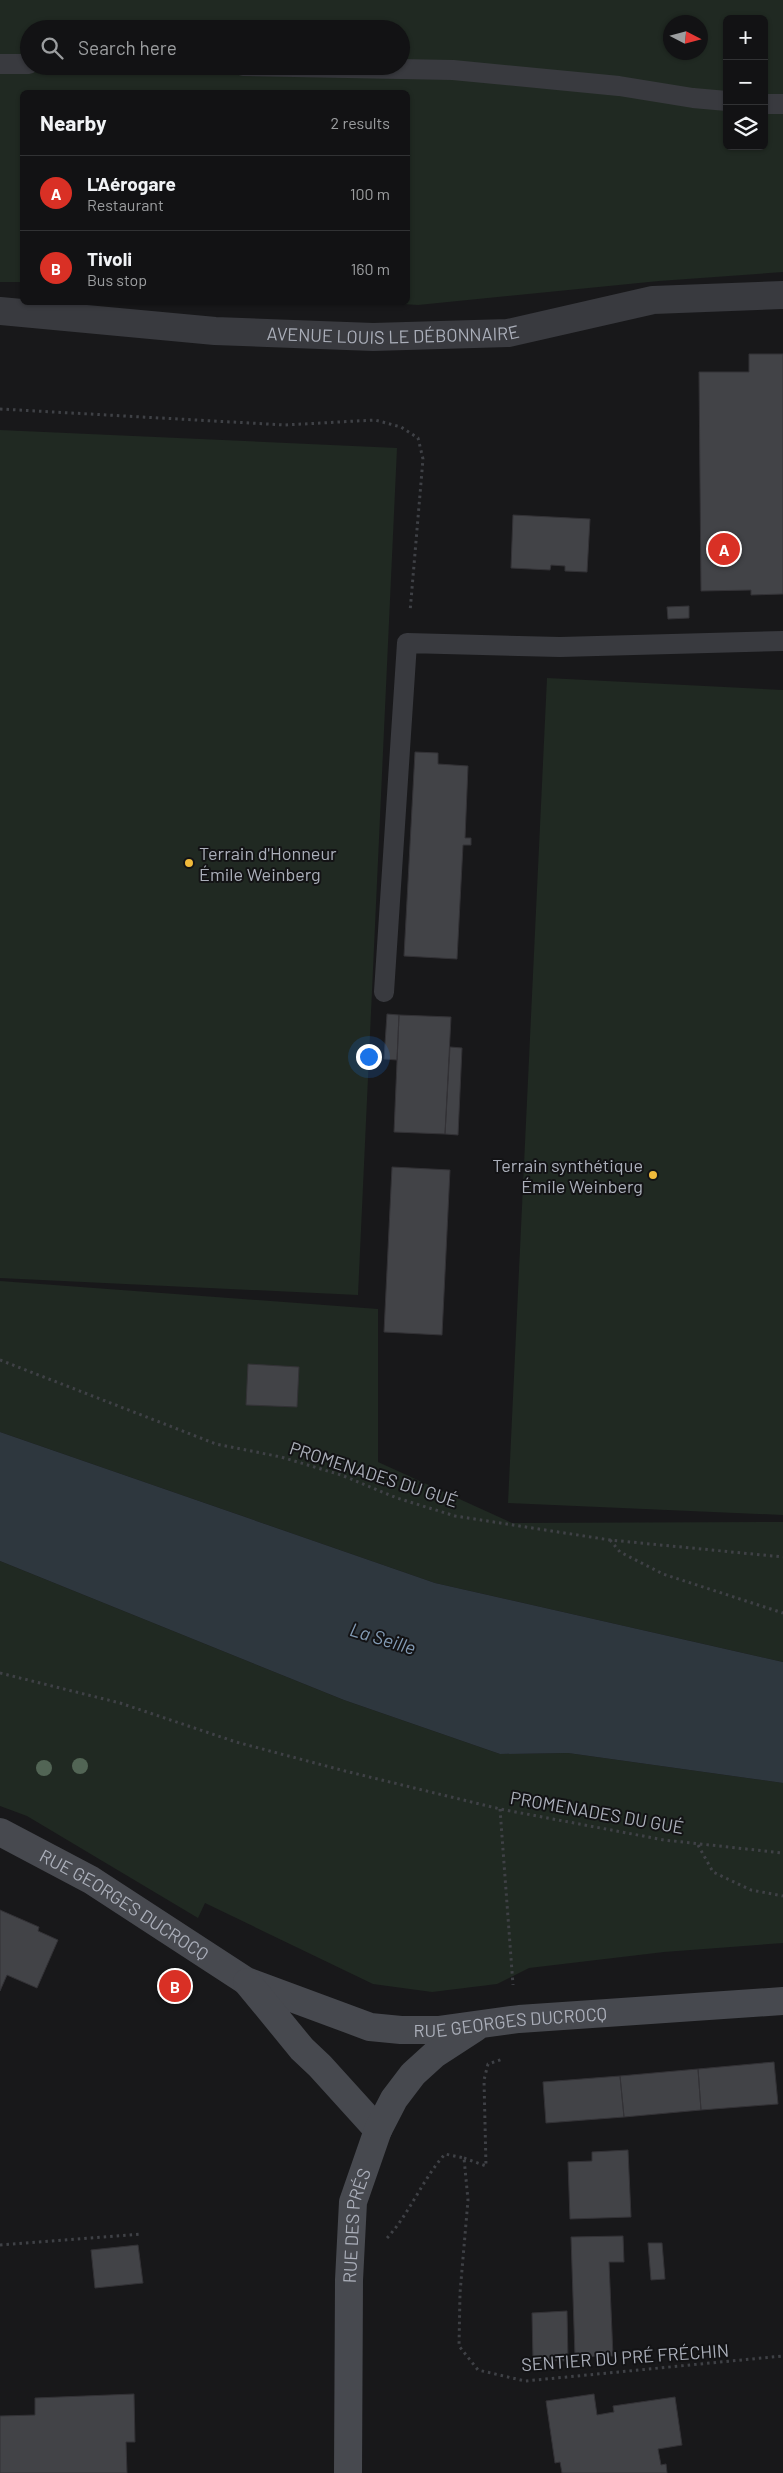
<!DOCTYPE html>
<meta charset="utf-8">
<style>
body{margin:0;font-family:Barlow,sans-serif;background:#1f2022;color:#f1f3f6}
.controls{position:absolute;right:15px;top:15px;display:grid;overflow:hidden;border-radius:8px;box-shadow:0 1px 4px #0004}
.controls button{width:45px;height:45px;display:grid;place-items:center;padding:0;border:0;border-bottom:1px solid #313234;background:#121214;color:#f1f3f6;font:25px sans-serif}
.compass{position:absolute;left:663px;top:15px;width:45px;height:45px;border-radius:50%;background:#121214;box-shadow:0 1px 4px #0004;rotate:96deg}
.you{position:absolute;left:368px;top:1056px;width:18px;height:18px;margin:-12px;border:4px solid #fff;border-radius:50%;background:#1a73e8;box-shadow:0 0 0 8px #1a73e833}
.badge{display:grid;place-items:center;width:32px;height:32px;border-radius:50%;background:#d93025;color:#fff;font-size:16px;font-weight:700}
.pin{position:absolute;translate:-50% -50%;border:2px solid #fff;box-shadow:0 1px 5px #0006}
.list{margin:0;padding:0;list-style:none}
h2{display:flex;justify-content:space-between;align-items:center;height:65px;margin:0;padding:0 20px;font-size:21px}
h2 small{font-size:16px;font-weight:400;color:#9c9ea0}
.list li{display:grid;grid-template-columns:32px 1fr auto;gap:15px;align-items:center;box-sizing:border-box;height:75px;padding:0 20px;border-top:1px solid #313234}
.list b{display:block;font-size:19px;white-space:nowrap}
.list p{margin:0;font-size:16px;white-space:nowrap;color:#9c9ea0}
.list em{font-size:16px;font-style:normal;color:#9c9ea0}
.icon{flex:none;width:28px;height:28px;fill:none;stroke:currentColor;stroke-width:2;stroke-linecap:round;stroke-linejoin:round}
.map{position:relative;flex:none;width:783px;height:2473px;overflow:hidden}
.search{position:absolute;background:#121214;box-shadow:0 1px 4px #0004;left:20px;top:20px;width:390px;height:55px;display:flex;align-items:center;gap:12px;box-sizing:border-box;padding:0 18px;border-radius:28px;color:#9c9ea0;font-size:19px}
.panel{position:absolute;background:#121214;box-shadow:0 1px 4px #0004;left:20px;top:90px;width:390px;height:215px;border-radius:8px}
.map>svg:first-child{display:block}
</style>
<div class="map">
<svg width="783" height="2473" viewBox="0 0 783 2473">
<rect width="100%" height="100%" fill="#18181a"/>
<path fill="#202922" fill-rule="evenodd" d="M0,0h783v272l-124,9 -241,24 -31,-2 21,-1v-210h-386v190h-22zM727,19h37v127h-37zM670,22h30v30h-30zM29,29h372v37h-372z
M0,430l397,18 -39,847 -358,-17z
M547,678l236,12v825l-275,-12z
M0,1281l378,28v153l134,61 271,-1v140l-348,-79 -435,-151z
M0,1561l344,139 156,54 68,-1 215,30v160l-119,9 -135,16 -32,16 -65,8 -59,-8 -168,-81 -7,15 -171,-102 -27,-10z"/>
<path fill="#2e373e" d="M0,1432l435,151 348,79v121l-215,-30 -68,1 -156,-54 -344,-139z"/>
<path fill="#424347" stroke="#333236" d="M749,354h34v240l-32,1v-5l-50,1 -2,-219h50z
M513,515l77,4 -3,53 -22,-1v-5l-14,-1 -1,5 -39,-2z
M689,606v12l-21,1 -1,-12z
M415,752l23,1v11l30,2 -3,72h6v7h-8l-6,114 -53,-3z
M387,1014l12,1 -2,45 -13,-1z
M399,1015l52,2 -6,117 -51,-2z
M450,1047l12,1 -4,87 -13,-1z
M392,1167l58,3 -8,165 -58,-3z
M248,1364l51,3 -2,40 -51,-2z
M0,1910l39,17 -1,4 20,9 -21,48 -30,-13 -7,16z
M774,2062l4,42 -77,6 -3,-41z
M698,2069l3,41 -77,7 -4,-41z
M620,2076l4,41 -78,6 -3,-41z
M628,2150l3,67 -61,2 -2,-57 24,-1v-9z
M623,2236l1,26h-15l4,94 -38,1 -4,-120z
M648,2243h14l3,36 -14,1z
M138,2245l5,38 -48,5 -4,-38z
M567,2311l1,50 -35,-1 -1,-47z
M134,2394l1,48h-9l1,31h-127v-57l35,-1v-17z
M594,2394l3,21 17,-3 -1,-6 62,-9 7,48 -24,4 3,16 5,-1 1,9h-105l-2,-11 -5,1 -9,-62z"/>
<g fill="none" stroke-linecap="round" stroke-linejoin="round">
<path stroke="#3f4146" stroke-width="3" stroke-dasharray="2.5 4" stroke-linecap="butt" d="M0,409l285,16 90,-5 26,7 17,11 5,21 -13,153
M0,1360l216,84 65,13 60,18 56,23 58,18 155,24 173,17
M610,1540l10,12 43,22 120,39
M0,1673l120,30 116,39 109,29 155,38 164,31 119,13
M500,1809l13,176
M698,1845l15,27 38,18 32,6
M464,2158l22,8 -2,-86 4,-16 15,-5
M387,2238c23,-25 35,-58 58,-84l19,4 4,42 -8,93 -1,53 19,24 47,11 258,-25
M0,2245l141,-11"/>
<path stroke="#393a3f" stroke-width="20" d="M0,64h29
M243,66l210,4 166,16 74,12 34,3
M764,104h19
M384,992l23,-349 153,4 223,-6"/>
<path stroke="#393a3f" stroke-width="28" id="s1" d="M0,311l215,20 158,6 135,-4 145,-33 130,-5"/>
<g stroke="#47494f" stroke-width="28">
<path id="s2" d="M0,1832l91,48 155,101 124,46 31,3h37l81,-11 264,-18"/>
<path d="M247,1982l55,67 18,17 58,64"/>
<path id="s3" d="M348,2473l1,-193 4,-78 25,-72 16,-31 19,-25 22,-20 40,-26"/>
</g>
</g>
<g fill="#526555">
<circle cx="80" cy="1766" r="8"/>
<circle cx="44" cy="1768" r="8"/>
</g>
<g fill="#f0ba3b" stroke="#131315" stroke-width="2">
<circle cx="189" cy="863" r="5"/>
<circle cx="653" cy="1175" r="5"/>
</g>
<g text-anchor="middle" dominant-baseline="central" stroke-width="4" stroke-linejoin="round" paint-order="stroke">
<g font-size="18" fill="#abafba" stroke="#131315">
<text stroke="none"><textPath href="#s1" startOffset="394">AVENUE LOUIS LE DÉBONNAIRE</textPath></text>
<text transform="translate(374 1474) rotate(18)">PROMENADES DU GUÉ</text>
<text transform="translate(597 1812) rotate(10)">PROMENADES DU GUÉ</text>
<text stroke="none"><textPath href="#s2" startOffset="144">RUE GEORGES DUCROCQ</textPath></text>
<text stroke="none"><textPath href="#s2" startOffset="561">RUE GEORGES DUCROCQ</textPath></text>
<text stroke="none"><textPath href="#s3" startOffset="248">RUE DES PRÉS</textPath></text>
<text transform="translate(625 2357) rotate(-4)">SENTIER DU PRÉ FRÉCHIN</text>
</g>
<g font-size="18" fill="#abafba" stroke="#131315" text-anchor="start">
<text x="199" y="853">Terrain d'Honneur<tspan x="199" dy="21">Émile Weinberg</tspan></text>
<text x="643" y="1165" text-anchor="end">Terrain synthétique<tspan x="643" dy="21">Émile Weinberg</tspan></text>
</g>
<g font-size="19" font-style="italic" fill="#839bb4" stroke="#131315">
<text transform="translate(383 1638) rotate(17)">La Seille</text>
</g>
</g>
</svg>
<div class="controls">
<button>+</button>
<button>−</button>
<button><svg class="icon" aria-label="layers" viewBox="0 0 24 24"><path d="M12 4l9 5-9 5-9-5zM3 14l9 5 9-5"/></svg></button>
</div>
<svg class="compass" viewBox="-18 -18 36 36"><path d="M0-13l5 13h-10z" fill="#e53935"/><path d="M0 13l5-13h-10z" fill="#9c9ea0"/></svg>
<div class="you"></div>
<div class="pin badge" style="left:724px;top:549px">A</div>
<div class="pin badge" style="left:175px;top:1986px">B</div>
<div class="search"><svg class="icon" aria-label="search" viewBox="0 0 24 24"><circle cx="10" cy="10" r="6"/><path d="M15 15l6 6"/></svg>Search here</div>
<section class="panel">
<h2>Nearby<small>2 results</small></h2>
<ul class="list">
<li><span class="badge">A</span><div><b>L'Aérogare</b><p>Restaurant</p></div><em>100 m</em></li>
<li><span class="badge">B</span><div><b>Tivoli</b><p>Bus stop</p></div><em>160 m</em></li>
</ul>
</section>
</div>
